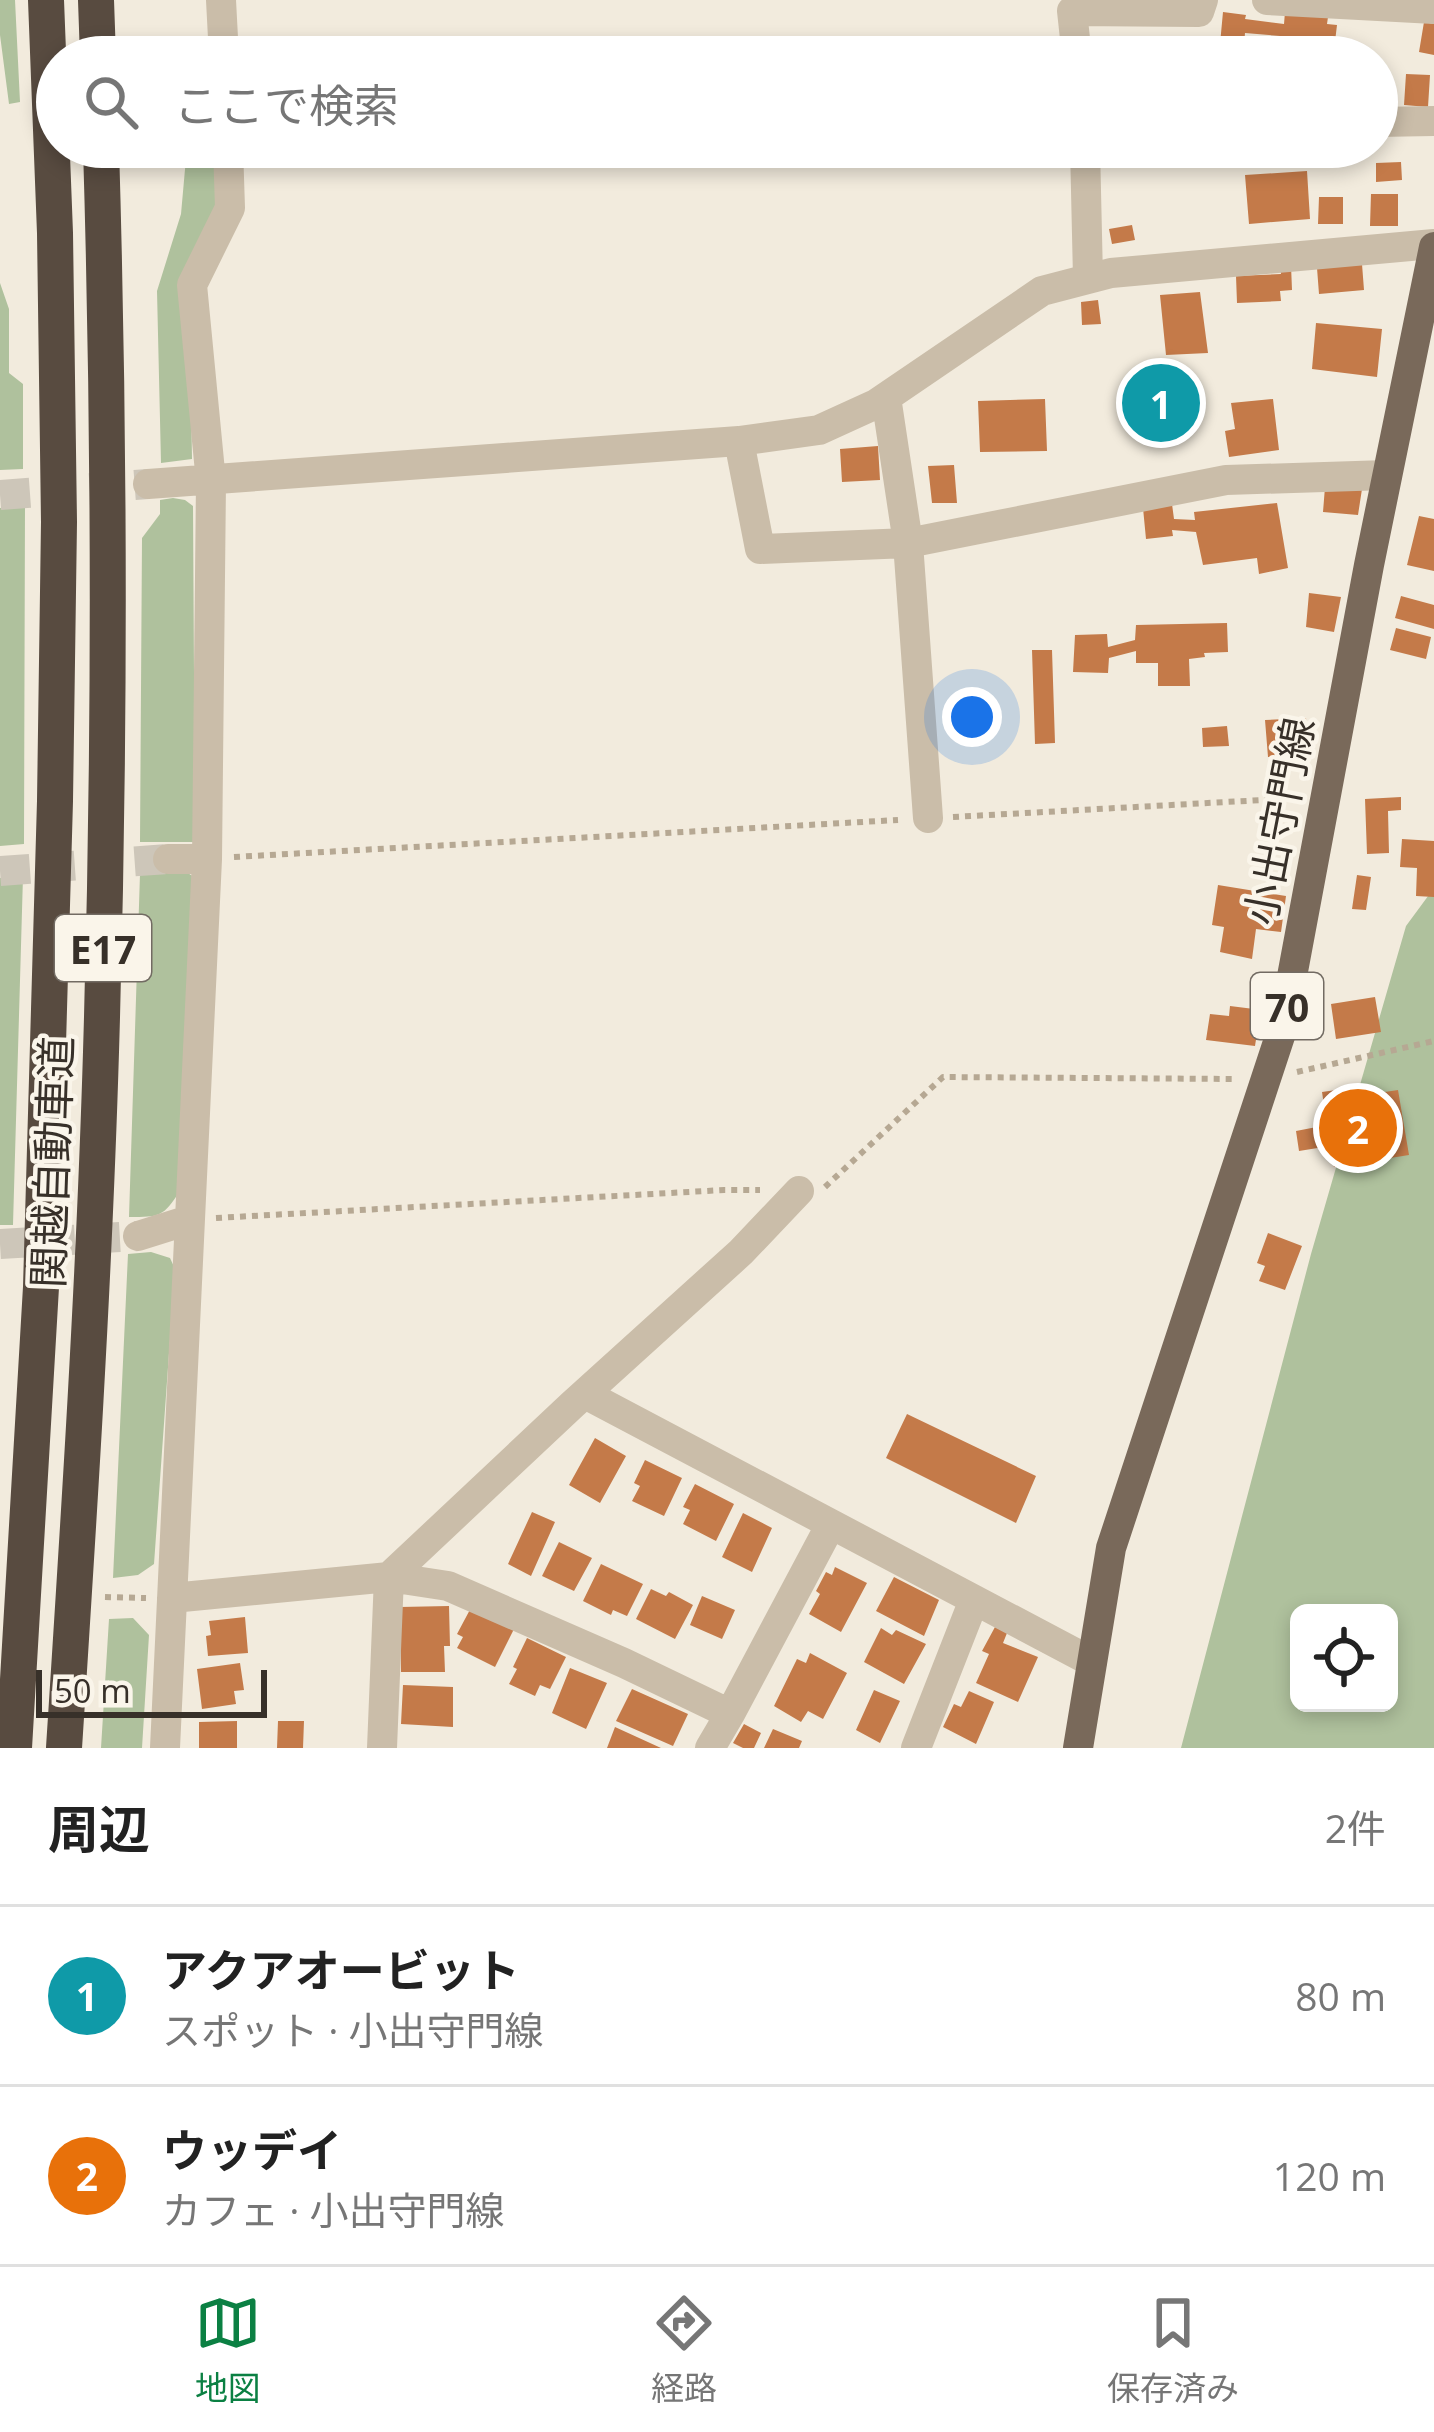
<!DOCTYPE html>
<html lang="ja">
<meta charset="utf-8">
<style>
body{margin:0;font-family:"Open Sans","Noto Sans JP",sans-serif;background:#f2f2f2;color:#222}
.controls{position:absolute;right:36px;bottom:36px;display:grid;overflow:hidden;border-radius:18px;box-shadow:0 6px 18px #0003}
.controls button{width:108px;height:108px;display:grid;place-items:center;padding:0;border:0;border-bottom:3px solid #e0e0e0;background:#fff;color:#222;font:60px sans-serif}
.scale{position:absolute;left:36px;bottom:30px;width:231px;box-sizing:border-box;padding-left:12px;border:6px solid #373029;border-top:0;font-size:33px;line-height:42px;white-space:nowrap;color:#373029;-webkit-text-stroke:9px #faf5ea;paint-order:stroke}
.you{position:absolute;left:972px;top:717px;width:42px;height:42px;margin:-30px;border:9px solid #fff;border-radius:50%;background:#1a73e8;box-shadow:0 0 0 18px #1a73e833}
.badge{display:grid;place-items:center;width:78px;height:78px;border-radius:50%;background:#0b8043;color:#fff;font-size:39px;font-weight:700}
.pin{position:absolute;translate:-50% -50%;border:6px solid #fff;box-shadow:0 3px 12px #0006}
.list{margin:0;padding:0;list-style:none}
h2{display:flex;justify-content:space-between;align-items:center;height:156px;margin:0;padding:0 48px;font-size:51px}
h2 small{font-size:39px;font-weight:400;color:#767676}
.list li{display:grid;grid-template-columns:78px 1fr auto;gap:36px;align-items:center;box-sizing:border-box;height:180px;padding:0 48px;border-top:3px solid #e0e0e0}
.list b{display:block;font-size:45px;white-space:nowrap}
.list p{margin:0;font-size:39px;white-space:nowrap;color:#767676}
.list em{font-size:39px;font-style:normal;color:#767676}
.icon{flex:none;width:66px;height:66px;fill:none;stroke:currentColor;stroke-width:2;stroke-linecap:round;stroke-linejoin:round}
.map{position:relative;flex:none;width:1434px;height:1748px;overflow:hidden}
.search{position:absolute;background:#fff;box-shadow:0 6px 18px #0003;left:36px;right:36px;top:36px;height:132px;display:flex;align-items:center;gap:30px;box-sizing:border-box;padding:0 42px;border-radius:66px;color:#767676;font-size:45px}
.sheet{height:516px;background:#fff}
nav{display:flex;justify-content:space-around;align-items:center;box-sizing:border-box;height:168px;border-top:3px solid #e0e0e0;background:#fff;font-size:33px;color:#767676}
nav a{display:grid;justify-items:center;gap:6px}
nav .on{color:#0b8043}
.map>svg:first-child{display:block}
</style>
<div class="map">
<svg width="1434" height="1748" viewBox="0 0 1434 1748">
<rect width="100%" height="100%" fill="#f2ebdd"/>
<path fill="#afc19d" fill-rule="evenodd" d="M0,0h15l5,102 -11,2 -9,-69z
M187,147h36l-1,40 -33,97 3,175 -31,4 -4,-172 24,-77z
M0,283l9,26v64l14,11v85l-23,1z
M173,498l12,2 8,6 2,336h-55l2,-304 18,-24v-14z
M25,505l-1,339 -24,2v-338z
M183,870l11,7 -14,314c-17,26 -20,26 -51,26l11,-343z
M23,876l-10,349h-13v-347z
M1434,888v860h-253l130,-494 95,-328zM1299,1613h90v90h-90z
M151,1252l19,6 5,11 -21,295 -16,11 -25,3 15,-324z
M133,1618l16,17 -7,113h-41l8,-129z"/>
<path fill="#c47a49" d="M1223,12l23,3 -1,4 39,5 1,-12 43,5 -1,7 10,1 -3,25 -14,-1 -1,8h-36l1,-6 -6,-1 2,-14 -35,-3 -1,13 -24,-2z
M1424,22l10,2v31l-15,-3z
M1406,74l24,1 -2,32 -24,-2z
M1401,162l1,18 -26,2v-19z
M1307,171l3,48 -61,5 -4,-49z
M1371,194h27v32h-28z
M1319,197h24v27h-25z
M1132,225l3,15 -23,4 -3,-15z
M1362,264l2,26 -45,4 -2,-26z
M1291,265l1,25 -12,1 1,10 -44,2 -1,-27 45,-2 -1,-8z
M1200,292l8,61 -42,2 -6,-60z
M1098,300l3,24 -19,1 -1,-23z
M1316,323l66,6 -5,48 -65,-8z
M1190,385l4,30 -50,5v8l-12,1 -3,-37z
M1045,399l2,52 -67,1 -2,-51z
M1273,399l6,51 -50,7 -4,-26 10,-2 -4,-26z
M878,446l2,34 -38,2 -2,-33z
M954,465l3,38h-25l-4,-37z
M1325,487l37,2 -4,26 -35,-3z
M1277,503l11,65 -29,6 -2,-16 -54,7 -7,-33 -24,-2 1,6 -27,3 -3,-31 29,-4 2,15 21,1 -1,-8z
M1419,516l15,3v52l-27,-6z
M1309,593l32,4 -7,35 -28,-5z
M1401,596l33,9v24l-39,-11z
M1227,623l1,29 -24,1 1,4 -16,2 1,27h-32v-23h-22v-12l-27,7 -1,15 -35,-1 2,-37 32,-1 1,13 27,-7 1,-15z
M1396,628l35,9 -5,22 -36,-9z
M1032,650h20l3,93 -20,1z
M1306,718l3,37 -41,2 -3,-37z
M1227,726l2,20 -26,1 -1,-19z
M1401,797v13l-13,1 1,42 -22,1 -2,-55z
M1402,839l32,2v56l-18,-1 1,-28 -17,-1z
M1357,875l14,2 -5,33 -14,-1z
M1218,885l68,11 -5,36 -25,-3 -4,30 -32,-7 4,-25 -12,-2z
M1375,997l6,35 -45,7 -5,-35z
M1230,1006l24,3 -1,11h6l-4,26 -49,-6 4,-26 19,2z
M1350,1088l2,9 46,-7 11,65 -75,12 -4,-21 -31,5 -3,-20 31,-6 -5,-33z
M1268,1233l34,13 -17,44 -26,-9 6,-15 -8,-3z
M907,1414l129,62 -20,47 -130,-65z
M595,1438l31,18 -26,47 -31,-18z
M645,1460l37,18 -18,38 -32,-15 8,-15 -6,-3z
M695,1484l39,20 -18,37 -33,-17 7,-14 -7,-3z
M532,1512l23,10 -24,54 -23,-12z
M743,1513l29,15 -20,44 -30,-15z
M559,1542l33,16 -18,33 -32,-15z
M601,1564l42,20 -16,32 -14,-6 -2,5 -28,-14z
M835,1567l32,16 -26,49 -32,-18 11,-20 -4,-3 10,-19 6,3z
M894,1577l45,23 -15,36 -48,-25z
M651,1589l15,7 3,-4 24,13 -18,34 -39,-20z
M702,1596l33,14 -13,29 -32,-14z
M473,1604l43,21 -21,42 -38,-19 6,-11 -6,-3z
M449,1606l1,40h-6l1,26h-44l-1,-65z
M245,1617l3,36 -40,3 -2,-20 5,-1 -2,-14z
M995,1627l12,6 -4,10 35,14 -20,45 -42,-19 13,-29 -7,-3z
M881,1628l11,7 4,-5 30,14 -22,40 -40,-22z
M527,1638l39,19 -16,32 -10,-4 -5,11 -26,-12 8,-15 -4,-2z
M810,1653l37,20 -24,46 -15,-8 -7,11 -27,-16 23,-47 9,4z
M240,1663l4,27 -10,1 2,13 -34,5 -5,-40z
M570,1668l37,15 -21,46 -34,-16z
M403,1685l50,2v40l-52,-3z
M632,1689l56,25 -15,32 -57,-25z
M874,1690l26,11 -20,42 -24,-13z
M969,1691l25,11 -18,42 -33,-17 11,-23 7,3z
M237,1721v27h-38v-26z
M278,1721h26l-1,27h-26z
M744,1724l17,9 -7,15h-11l-10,-5z
M615,1727l46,21h-54z
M773,1729l29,12 -3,7h-35z"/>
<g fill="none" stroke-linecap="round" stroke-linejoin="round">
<path stroke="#cdc6b9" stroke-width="30" stroke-dasharray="30 15" stroke-linecap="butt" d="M0,495l148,-11
M0,871l168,-12
M0,1244l138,-8"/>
<path stroke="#b6a893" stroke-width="6" stroke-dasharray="6 6" stroke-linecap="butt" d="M953,817l346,-19
M234,857l664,-37
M1297,1072l137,-31
M825,1187l118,-110 294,2
M216,1218l508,-28h36
M105,1597l41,1"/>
<path stroke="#cabda9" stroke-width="30" d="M221,0l3,57
M1267,0l167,9
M1077,57l-5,-46 127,1 4,-12
M1377,122l57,-1
M1085,147l3,131
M886,397l22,146 20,275
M739,441l21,108 148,-6 318,-63 161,-5
M148,484l591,-43 80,-11 57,-26 166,-113 69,-18 323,-29
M168,859h39
M138,1236l51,-16
M585,1394l246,130
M172,1598l217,-21 59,9 176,77 106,51 -20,34
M730,1714l101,-190 261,138
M165,1748l42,-889 4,-377 -19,-197 38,-77 -2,-61
M382,1748l7,-171 183,-172 169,-153 58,-61
M916,1748l58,-148"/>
<path stroke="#79695a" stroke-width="30" d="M1078,1748l33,-200 171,-518 87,-465 65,-318"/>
<path stroke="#584b40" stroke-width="36" d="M96,0l2,57
M14,1748l27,-461 14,-486 4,-279 -4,-289 -9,-233
M64,1748c15,-232 30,-464 37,-696 9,-301 9,-604 0,-905"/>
</g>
<g text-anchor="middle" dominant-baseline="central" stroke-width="9" stroke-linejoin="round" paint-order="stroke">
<g fill="#faf5ea" stroke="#726b63" stroke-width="3">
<rect x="55" y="915" width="96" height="66" rx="9"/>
<rect x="1251" y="973" width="72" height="66" rx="9"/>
</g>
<g font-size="39" font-weight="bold" fill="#373029">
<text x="103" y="948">E17</text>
<text x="1287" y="1006">70</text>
</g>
<g font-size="42" fill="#373029" stroke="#faf5ea">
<text transform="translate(1278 821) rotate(-79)">小出守門線</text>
<text transform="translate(51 1162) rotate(-88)">関越自動車道</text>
</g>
</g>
</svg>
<div class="controls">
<button><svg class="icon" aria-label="locate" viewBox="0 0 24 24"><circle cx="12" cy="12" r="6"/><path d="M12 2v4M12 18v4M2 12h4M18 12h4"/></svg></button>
</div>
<div class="scale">50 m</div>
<div class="you"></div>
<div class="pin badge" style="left:1161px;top:403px;background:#0f9aa8">1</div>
<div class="pin badge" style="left:1358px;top:1128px;background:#e8710a">2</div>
<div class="search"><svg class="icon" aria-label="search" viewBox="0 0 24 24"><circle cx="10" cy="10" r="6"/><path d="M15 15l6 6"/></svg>ここで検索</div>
</div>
<section class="sheet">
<h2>周辺<small>2件</small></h2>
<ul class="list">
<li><span class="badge" style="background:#0f9aa8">1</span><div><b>アクアオービット</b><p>スポット · 小出守門線</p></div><em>80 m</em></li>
<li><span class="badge" style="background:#e8710a">2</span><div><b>ウッデイ</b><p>カフェ · 小出守門線</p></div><em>120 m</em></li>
</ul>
</section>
<nav>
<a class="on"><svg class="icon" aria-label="map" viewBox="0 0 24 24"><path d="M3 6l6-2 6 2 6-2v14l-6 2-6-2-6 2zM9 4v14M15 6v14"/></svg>地図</a>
<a><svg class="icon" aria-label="directions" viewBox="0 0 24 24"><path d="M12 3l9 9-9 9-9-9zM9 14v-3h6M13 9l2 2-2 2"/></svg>経路</a>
<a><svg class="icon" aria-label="saved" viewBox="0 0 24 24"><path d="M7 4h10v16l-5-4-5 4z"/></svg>保存済み</a>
</nav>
